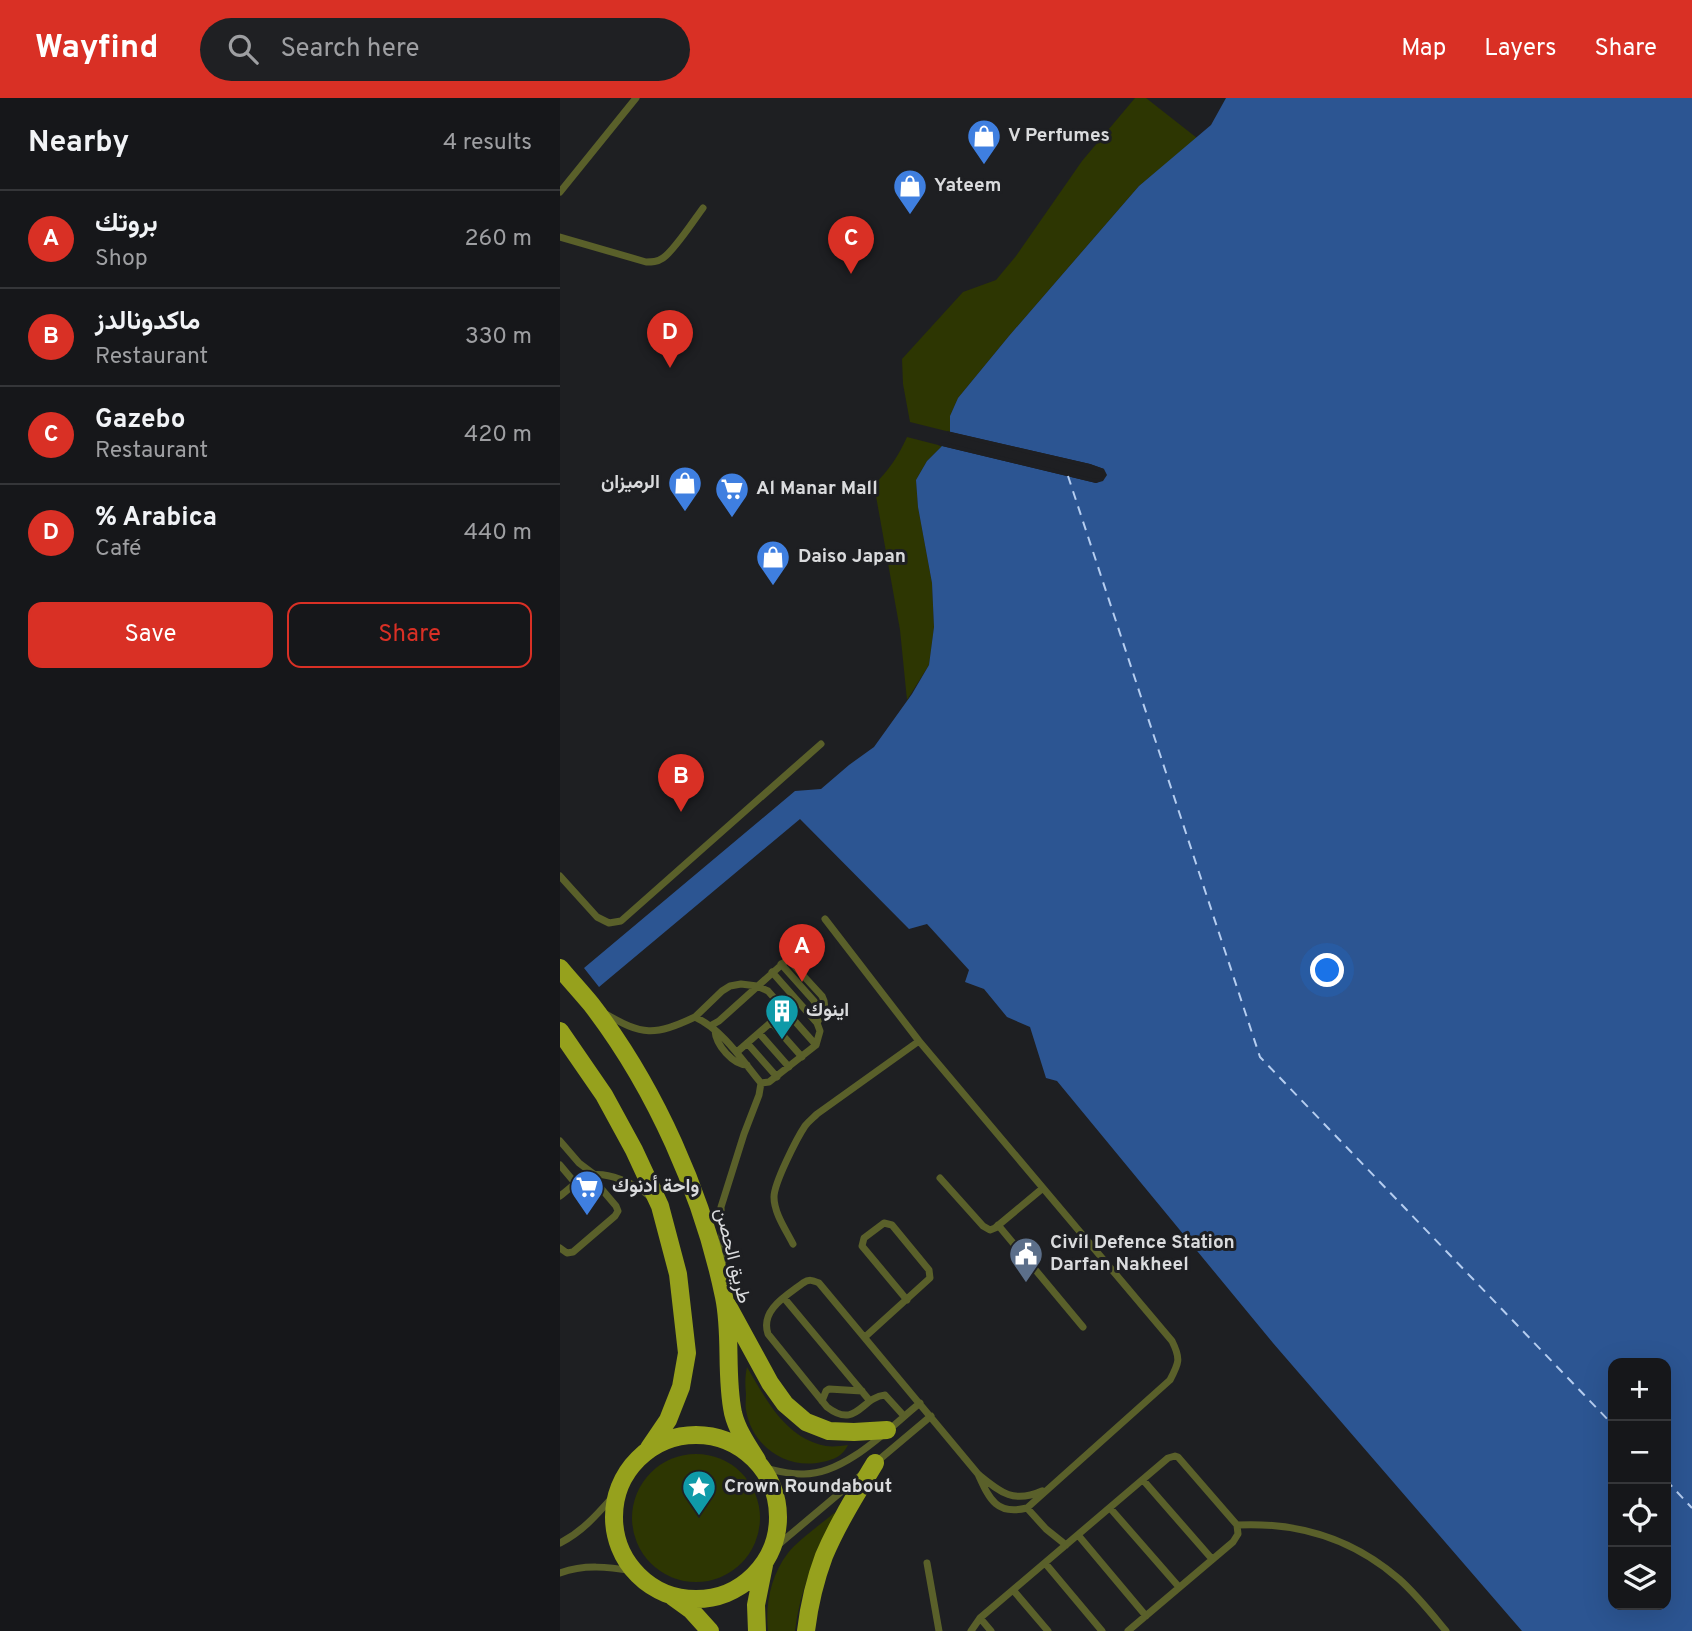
<!DOCTYPE html>
<meta charset="utf-8">
<style>
body{margin:0;font-family:Overpass,Vazirmatn,sans-serif;background:#1f2023;color:#f1f3f6}
.controls{position:absolute;right:21px;bottom:21px;display:grid;overflow:hidden;border-radius:14px;box-shadow:0 7px 28px #0002}
.controls button{width:63px;height:63px;display:grid;place-items:center;padding:0;border:0;border-bottom:2px solid #353639;background:#16171a;color:#f1f3f6;font:35px sans-serif}
.you{position:absolute;left:768px;top:873px;width:24px;height:24px;margin:-18px;border:5px solid #fff;border-radius:50%;background:#1a73e8;box-shadow:0 0 0 10px #1a73e833}
.badge{display:grid;place-items:center;width:46px;height:46px;border-radius:50%;background:#d93025;color:#fff;font-size:23px;font-weight:700}
.pin{position:absolute;translate:-50% -58px;filter:drop-shadow(0 2px 4px #0008)}
.pin::after{content:'';position:absolute;top:37px;width:24px;height:21px;background:inherit;clip-path:polygon(0 0,100% 0,50% 100%)}
.list{margin:0;padding:0;list-style:none}
h2{display:flex;justify-content:space-between;align-items:center;height:91px;margin:0;padding:0 28px;font-size:30px}
h2 small{font-size:23px;font-weight:400;color:#9e9fa2}
.list li{display:grid;grid-template-columns:46px 1fr auto;gap:21px;align-items:center;box-sizing:border-box;height:98px;padding:0 28px;border-top:2px solid #353639}
.list b{display:block;font-size:26px;white-space:nowrap}
.list p{margin:0;font-size:23px;white-space:nowrap;color:#9e9fa2}
.list em{font-size:23px;font-style:normal;color:#9e9fa2}
.actions{display:flex;gap:14px;padding:21px 28px}
.actions a{flex:1;padding:16px 0;border:2px solid #d93025;border-radius:14px;text-align:center;font-size:24px;color:#d93025}
.actions .main{background:#d93025;color:#fff}
.icon{flex:none;width:38px;height:38px;fill:none;stroke:currentColor;stroke-width:2;stroke-linecap:round;stroke-linejoin:round}
.map{position:relative;flex:none;width:1132px;height:1533px;overflow:hidden}
header{display:flex;align-items:center;gap:42px;box-sizing:border-box;height:98px;padding:0 35px;background:#d93025;color:#fff}
header strong{font-size:33px}
nav{display:flex;gap:38px;margin-inline-start:auto;font-size:24px}
.search{width:490px;height:63px;background:#1f2023;display:flex;align-items:center;gap:18px;box-sizing:border-box;padding:0 24px;border-radius:38px;color:#9e9fa2;font-size:26px}
main{display:flex}
aside{flex:1;background:#16171a}
.map>svg:first-child{display:block}
</style>
<header>
<strong>Wayfind</strong>
<div class="search"><svg class="icon" aria-label="search" viewBox="0 0 24 24"><circle cx="10" cy="10" r="6"/><path d="M15 15l6 6"/></svg>Search here</div>
<nav><a>Map</a><a>Layers</a><a>Share</a></nav>
</header>
<main>
<aside>
<h2>Nearby<small>4 results</small></h2>
<ul class="list">
<li><span class="badge">A</span><div><b>بروتك</b><p>Shop</p></div><em>260 m</em></li>
<li><span class="badge">B</span><div><b>ماكدونالدز</b><p>Restaurant</p></div><em>330 m</em></li>
<li><span class="badge">C</span><div><b>Gazebo</b><p>Restaurant</p></div><em>420 m</em></li>
<li><span class="badge">D</span><div><b>% Arabica</b><p>Café</p></div><em>440 m</em></li>
</ul>
<div class="actions"><a class="main">Save</a><a>Share</a></div>
</aside>
<div class="map">
<svg width="1132" height="1533" viewBox="0 0 1132 1533">
<rect width="100%" height="100%" fill="#1e1f22"/>
<path fill="#2d3602" d="M575,0h11l51,40 -58,48 -130,150 -51,62 -8,18v16l-40,-10 -7,-38 -1,-25 61,-67 33,-12 20,-24 66,-95z
M347,339l35,9 -15,15 -11,19 2,27 14,76 2,44 -5,38 -22,35 -7,-70 -26,-145c15,-15 25,-30 33,-48z
M187,1269c19,32 38,71 79,79 7,1 15,0 22,-1 -5,11 -15,15 -26,17 -35,8 -70,-15 -76,-52 -1,-5 0,-11 0,-16 -1,-9 -1,-18 1,-27z
M72 1420a64 64 0 1 1 128 0a64 64 0 1 1-128 0Z
M274,1415l4,3c-22,36 -38,73 -43,115h-27c-3,-27 3,-56 20,-78 9,-12 33,-29 46,-40z"/>
<path fill="#2c5592" fill-rule="evenodd" d="M666,0h466v1533h-170l-249,-288 -216,-262 -11,-3 -16,-51 -23,-10 -23,-28 -19,-7 4,-12 -42,-46 -18,5 -109,-110 -201,168 -15,-19 211,-177 26,-2 28,-24 25,-18 38,-53 17,-29 5,-38 -2,-44 -14,-76 -2,-27 11,-19 15,-15 154,37 7,-3 1,-11 -14,-5 -140,-32v-16l8,-18 51,-62 130,-150 72,-61zM1053,1265h53v242h-53z"/>
<path fill="#1e1f22" d="M387,333l143,33 14,5 3,6 -4,6 -7,2 -158,-38 5,-3 153,37 5,-1 2,-3 -1,-3 -13,-4 -140,-33z"/>
<g fill="none" stroke-linecap="round" stroke-linejoin="round">
<path stroke="#b5cdf0" stroke-width="2" stroke-dasharray="9 7" stroke-linecap="butt" d="M508,378l192,581 353,368
M1106,1382l26,28"/>
<path stroke="#5a602a" stroke-width="7" d="M0,94l76,-94
M0,139l86,25c6,0 11,0 17,-4 11,-7 31,-38 40,-50
M0,778l37,41 12,6 12,-2 200,-177
M265,821l94,122 253,300c9,18 7,22 -2,39l-143,128c-31,8 -38,-10 -49,-34
M221,866l33,37 8,13
M212,874l45,51
M44,915c39,23 50,23 91,4 28,13 47,43 66,66l-2,12 -15,39 -23,73 2,54
M135,919l27,-26 8,-5 11,-2 16,2 11,5 48,54 -47,37 -8,1
M211,924l31,35
M150,928l9,-5 69,-62 34,37c6,11 0,17 -5,27l3,8 -4,14
M155,933c1,14 18,34 32,34
M199,935l30,34
M187,945l30,34
M177,954l48,-42
M0,1043l19,22 16,12 4,11 17,20 2,5 -3,5 -42,36 -6,1 -7,-5
M0,1067l16,19
M380,1080l43,48 7,4 5,-2 48,-40
M0,1098c8,-6 18,-16 27,-20 19,-6 49,8 62,20
M438,1127l85,102
M233,1146c-7,-14 -19,-31 -19,-47 0,-14 23,-59 31,-71 4,-5 8,-8 12,-12l102,-73
M224,1200l86,103
M305,1239l65,-59 -1,-8 -37,-45 -8,-2 -20,15 -2,8 45,54
M262,1303l4,-10 3,-2 33,2
M344,1318l-19,-21c-24,2 -28,35 -58,12l-59,-73c-8,-24 18,-38 35,-51 6,-4 9,-3 16,0l159,191c22,18 35,30 64,17
M314,1366l57,-48
M200,1369c14,3 30,8 44,7 42,0 85,-46 116,-71
M583,1382l69,79
M467,1410l19,21 20,16
M550,1410l69,79
M677,1427c60,-3 116,14 162,54 17,15 32,34 47,52
M518,1437l68,81
M0,1445c24,-12 40,-32 58,-52
M212,1452l88,-74
M367,1465l12,68
M485,1465l57,68
M0,1475c24,-9 49,-6 73,-2
M453,1492l35,41
M420,1520l11,13
M411,1533l9,-13 188,-160 7,-2 3,1 59,68 1,9 -5,8 -105,89"/>
<path stroke="#96a11d" stroke-width="18" d="M0,870c10,12 21,24 31,36 64,83 112,191 133,293 8,38 1,78 9,116 4,17 15,33 24,47
M0,933l44,64 30,55 26,56 18,68 9,79 -6,34 -13,33 -19,28
M168,1208l42,77 15,21 21,18 23,9 25,1 33,-2
M54 1419a82 82 0 1 1 164 0a82 82 0 1 1-164 0Z
M113,1499l18,13 19,21
M197,1533l-1,-26 8,-40
M246,1533c3,-25 9,-51 18,-75 14,-33 33,-63 51,-93"/>
</g>
<defs>
<g id="shop-pin" transform="scale(1.75)"><path d="M0 17L-7.5 6A9.5 9.5 0 1 1 7.5 6Z" fill="#3f7fe0" stroke="#1e1f22"/><path d="M-5-2.5h2.3a2.7 3.5 0 0 1 5.4 0H5L5.5 6h-11ZM-1.5-2.5h3a1.5 2.3 0 0 0-3 0Z" fill="#fff"/></g>
<g id="supermarket-pin" transform="scale(1.75)"><path d="M0 17L-7.5 6A9.5 9.5 0 1 1 7.5 6Z" fill="#3f7fe0" stroke="#1e1f22"/><path d="M-6-5.5h2.5l.6 2H6L4.5 2H-2.5L-4.4-4H-6ZM-1.5 3.2a1.3 1.3 0 1 0 .1 0ZM3 3.2a1.3 1.3 0 1 0 .1 0Z" fill="#fff"/></g>
<g id="building-pin" transform="scale(1.75)"><path d="M0 17L-7.5 6A9.5 9.5 0 1 1 7.5 6Z" fill="#0f9aa8" stroke="#1e1f22"/><path d="M-4-6H4V6H1V3H-1V6H-4ZM-2.5-4.3h1.7v1.8h-1.7ZM.8-4.3h1.7v1.8H.8ZM-2.5-1h1.7V.8h-1.7ZM.8-1h1.7V.8H.8Z" fill="#fff"/></g>
<g id="civic-pin" transform="scale(1.75)"><path d="M0 17L-7.5 6A9.5 9.5 0 1 1 7.5 6Z" fill="#5c6f8a" stroke="#1e1f22"/><path d="M-.6-6.5H3V-4.5H.6V-3L4-1V1h2V6H-6V1h2V-1L-.6-3ZM-1.2 2.5V6h2.4V2.5Z" fill="#fff"/></g>
<g id="sight-pin" transform="scale(1.75)"><path d="M0 17L-7.5 6A9.5 9.5 0 1 1 7.5 6Z" fill="#0f9aa8" stroke="#1e1f22"/><path d="M0-6L1.8-2.2L6-1.7L2.9 1.2L3.7 5.4L0 3.3L-3.7 5.4L-2.9 1.2L-6-1.7L-1.8-2.2Z" fill="#fff"/></g>
</defs>
<g fill-rule="evenodd">
<use href="#shop-pin" x="424" y="38"/>
<use href="#shop-pin" x="350" y="88"/>
<use href="#shop-pin" x="125" y="385"/>
<use href="#supermarket-pin" x="172" y="391"/>
<use href="#shop-pin" x="213" y="459"/>
<use href="#building-pin" x="222" y="913"/>
<use href="#supermarket-pin" x="27" y="1089"/>
<use href="#civic-pin" x="466" y="1156"/>
<use href="#sight-pin" x="139" y="1389"/>
</g>
<g text-anchor="middle" dominant-baseline="central" stroke-width="6" stroke-linejoin="round" paint-order="stroke">
<g font-size="19" font-weight="bold" fill="#dadbdd" stroke="#1e1f22" text-anchor="start">
<text x="448" y="38">V Perfumes</text>
<text x="374" y="88">Yateem</text>
<text x="100" y="385" text-anchor="end">الرميزان</text>
<text x="196" y="391">Al Manar Mall</text>
<text x="238" y="459">Daiso Japan</text>
<text x="246" y="913">اينوك</text>
<text x="52" y="1089">واحة أدنوك</text>
<text x="490" y="1145">Civil Defence Station<tspan x="490" dy="22">Darfan Nakheel</tspan></text>
<text x="164" y="1389">Crown Roundabout</text>
</g>
<g font-size="19" fill="#dadbdd" stroke="#1e1f22">
<text transform="translate(172 1158) rotate(76)">طريق الحصن</text>
</g>
</g>
</svg>
<div class="controls">
<button>+</button>
<button>−</button>
<button><svg class="icon" aria-label="locate" viewBox="0 0 24 24"><circle cx="12" cy="12" r="6"/><path d="M12 2v4M12 18v4M2 12h4M18 12h4"/></svg></button>
<button><svg class="icon" aria-label="layers" viewBox="0 0 24 24"><path d="M12 4l9 5-9 5-9-5zM3 14l9 5 9-5"/></svg></button>
</div>
<div class="you"></div>
<div class="pin badge" style="left:242px;top:884px">A</div>
<div class="pin badge" style="left:121px;top:714px">B</div>
<div class="pin badge" style="left:291px;top:176px">C</div>
<div class="pin badge" style="left:110px;top:270px">D</div>
</div>
</main>
